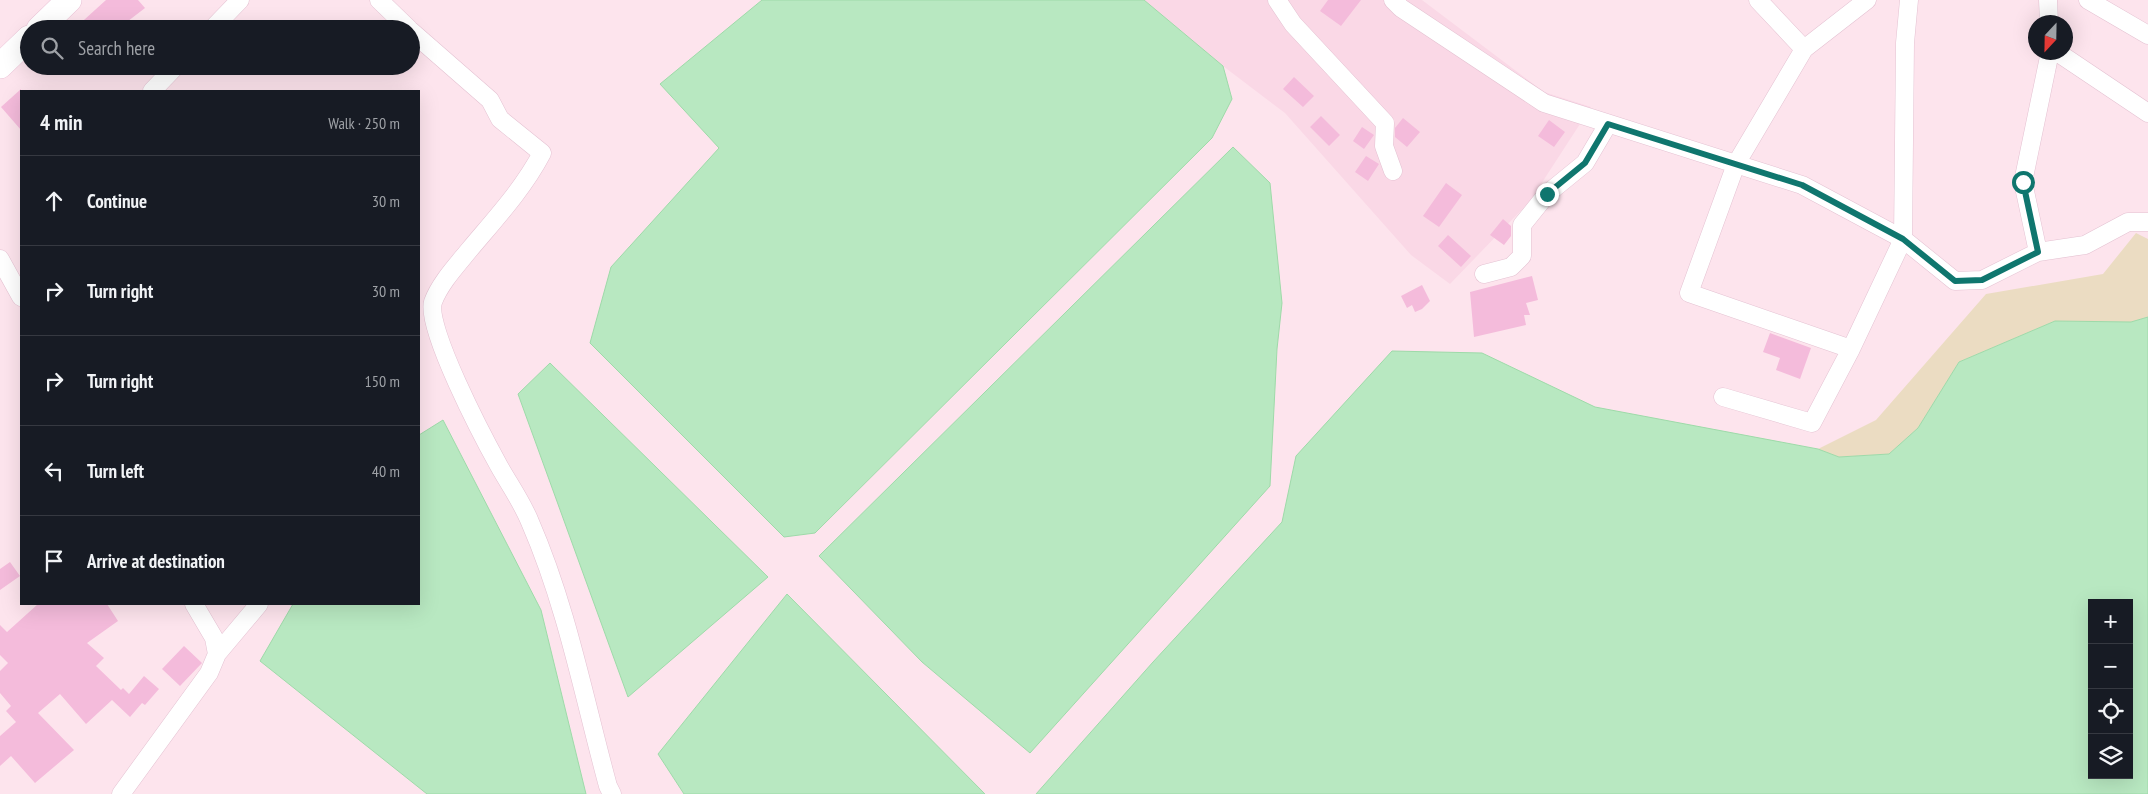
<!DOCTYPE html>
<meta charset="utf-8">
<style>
body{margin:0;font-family:"PT Sans Narrow",sans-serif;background:#20242c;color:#f1f3f6}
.controls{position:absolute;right:15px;bottom:15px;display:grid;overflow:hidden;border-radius:0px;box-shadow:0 5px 20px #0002}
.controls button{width:45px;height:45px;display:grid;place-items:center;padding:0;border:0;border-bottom:1px solid #363941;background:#171b24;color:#f1f3f6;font:25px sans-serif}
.compass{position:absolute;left:2028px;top:15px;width:45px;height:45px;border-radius:50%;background:#171b24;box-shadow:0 5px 20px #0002;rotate:202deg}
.stop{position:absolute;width:15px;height:15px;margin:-11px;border:4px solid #0f766e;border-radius:50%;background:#fff}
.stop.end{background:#0f766e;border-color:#fff;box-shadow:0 1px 5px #0008}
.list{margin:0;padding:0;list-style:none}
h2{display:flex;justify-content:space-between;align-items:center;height:65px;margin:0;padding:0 20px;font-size:21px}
h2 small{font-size:16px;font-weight:400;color:#9ea1a6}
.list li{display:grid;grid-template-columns:32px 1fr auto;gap:15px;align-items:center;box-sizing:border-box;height:90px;padding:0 20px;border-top:1px solid #363941}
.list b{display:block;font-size:19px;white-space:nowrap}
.list em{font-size:16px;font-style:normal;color:#9ea1a6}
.icon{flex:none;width:28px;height:28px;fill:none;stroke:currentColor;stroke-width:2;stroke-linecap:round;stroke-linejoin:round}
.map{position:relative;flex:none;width:2148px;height:794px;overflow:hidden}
.search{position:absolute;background:#171b24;box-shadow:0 5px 20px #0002;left:20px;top:20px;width:400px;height:55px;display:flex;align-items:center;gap:12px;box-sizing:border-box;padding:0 18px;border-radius:28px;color:#9ea1a6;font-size:19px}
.panel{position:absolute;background:#171b24;box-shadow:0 5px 20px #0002;left:20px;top:90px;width:400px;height:515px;border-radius:0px}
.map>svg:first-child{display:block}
</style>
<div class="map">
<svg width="2148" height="794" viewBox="0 0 2148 794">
<rect width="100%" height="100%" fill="#fde4ed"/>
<path fill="#fad8e6" d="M1144,0h278l122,92 47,15 -61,94 -80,83 -39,-29 -126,-142 -62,-47z"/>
<path fill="#ebdcc2" d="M2136,233l12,6v78l-17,5 -76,-1 -96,41 -41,66 -29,26 -50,3 -21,-8 58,-29 110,-126 117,-20z"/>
<path fill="#b8e8c1" stroke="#9edaa9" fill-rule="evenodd" d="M762,0h382l79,66 9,33 -20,39 -397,395 -31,4 -194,-194 21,-76 108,-119 -59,-64z
M1233,147l37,36 12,120 -5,46 -7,137 -240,267 -108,-91 -103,-106z
M2148,317v477h-1112l117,-132 129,-140 14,-66 96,-105 90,2 113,54 223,42 21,8 50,-3 29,-26 41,-66 96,-41 76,1zM2092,603h37v172h-37z
M550,363l218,214 -140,120 -110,-303z
M443,420l98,190 45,184h-159l-167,-133 33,-57h126v-169z
M787,594l198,200h-301l-26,-40z"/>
<path fill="#f4bbdb" d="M106,0h32l7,8 -26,20 -45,1z
M1328,0h33l-20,26 -21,-15z
M1294,77l20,19 -11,11 -20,-18z
M21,89v41l-20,-23z
M1321,116l19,19 -11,11 -19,-19z
M1403,118l17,14 -13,15 -12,-10v-9z
M1549,120l16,12 -11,15 -16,-11z
M1362,127l12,8 -10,14 -11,-8z
M1366,156l13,8 -11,17 -13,-9z
M1446,183l16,12 -23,32 -16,-11z
M1503,219l8,7v10l-7,9 -14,-10z
M1448,235l23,21 -10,11 -23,-21z
M1532,276l6,24 -12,3 4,12h-6l2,10 -52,12 -4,-45z
M1422,285l8,16 -8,8 -7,3 -3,-7 -5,3 -6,-12z
M1770,333l41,15 -11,31 -24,-9 4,-12 -17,-6z
M10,562l10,14 -20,14v-21z
M38,604h69l11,17 -31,22 17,15 -8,8 25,24 2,-2 6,6 15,-18 15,13 -14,16 -3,-2 -12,14 -18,-17 -26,24 -26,-30 -22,19 36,37 -39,33 -24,-27 -11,10v-30l16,-14 -10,-11 5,-5 -11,-13v-22l8,-8 -8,-8v-30l7,7z
M184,646l18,17 -22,23 -18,-17z"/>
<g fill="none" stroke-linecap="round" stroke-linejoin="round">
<g stroke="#e4c2d2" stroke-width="19">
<path id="street" d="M379,0l30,29
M1277,0l16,24 92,99 -1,23 9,25
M1393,0l8,8 143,95 258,82 101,54 52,42 27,-1 56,-28 47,-7 43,-23h20
M1758,0l46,49
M2048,0l1,22
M2088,0l60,35
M212,29l28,-29
M411,31l79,69 10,19 42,34c-19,36 -46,65 -72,96 -13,16 -30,34 -37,53 -8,25 51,137 66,164 10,18 23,36 31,56 37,85 54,176 78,264l4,8
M2057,52l91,61
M152,91l24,-25
M2038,252l-15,-70 27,-130
M0,259l21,38
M1484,274l27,-7 11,-11v-31l25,-31 38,-31 23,-39
M1851,349l-162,-56 47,-129 68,-115 63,-49
M1723,397l89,26 39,-74 52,-110 2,-196 4,-43
M217,654l42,-50
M121,794l88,-121 8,-19 -3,-16 -20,-34"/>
</g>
<g stroke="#e9bfd4" stroke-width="26">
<path id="secondary" d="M39,29l30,-29
M0,66l29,-28"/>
</g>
<use href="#street" stroke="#fff" stroke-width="18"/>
<use href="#secondary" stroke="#fff" stroke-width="25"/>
</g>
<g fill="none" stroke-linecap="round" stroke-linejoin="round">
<path stroke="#0f766e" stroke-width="6" d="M1547,194l38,-31 23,-39 194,61 101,54 52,42 27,-1 56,-28 -15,-70"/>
</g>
</svg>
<div class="controls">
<button>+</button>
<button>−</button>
<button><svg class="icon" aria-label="locate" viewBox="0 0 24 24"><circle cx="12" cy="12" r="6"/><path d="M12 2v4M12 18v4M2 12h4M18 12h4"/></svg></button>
<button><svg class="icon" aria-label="layers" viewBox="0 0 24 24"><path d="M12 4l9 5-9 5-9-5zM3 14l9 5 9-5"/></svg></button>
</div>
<svg class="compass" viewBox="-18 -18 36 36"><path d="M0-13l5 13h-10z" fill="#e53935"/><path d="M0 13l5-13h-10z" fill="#9ea1a6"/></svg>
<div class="stop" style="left:2023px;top:182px"></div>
<div class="stop end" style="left:1547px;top:194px"></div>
<div class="search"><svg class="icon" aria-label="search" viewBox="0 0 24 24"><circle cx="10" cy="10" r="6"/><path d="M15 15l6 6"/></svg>Search here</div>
<section class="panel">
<h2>4 min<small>Walk · 250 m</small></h2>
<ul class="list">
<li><svg class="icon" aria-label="ahead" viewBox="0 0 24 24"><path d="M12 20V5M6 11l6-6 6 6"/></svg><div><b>Continue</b></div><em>30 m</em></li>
<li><svg class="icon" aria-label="right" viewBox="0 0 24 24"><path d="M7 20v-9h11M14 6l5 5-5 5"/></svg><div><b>Turn right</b></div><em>30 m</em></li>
<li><svg class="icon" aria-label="right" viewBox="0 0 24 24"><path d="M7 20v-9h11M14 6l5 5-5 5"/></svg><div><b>Turn right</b></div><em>150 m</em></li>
<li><svg class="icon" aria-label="left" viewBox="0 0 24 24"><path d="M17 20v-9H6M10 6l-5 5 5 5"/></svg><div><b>Turn left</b></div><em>40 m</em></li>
<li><svg class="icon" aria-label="arrive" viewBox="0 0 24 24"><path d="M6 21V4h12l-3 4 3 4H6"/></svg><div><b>Arrive at destination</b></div></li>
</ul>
</section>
</div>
